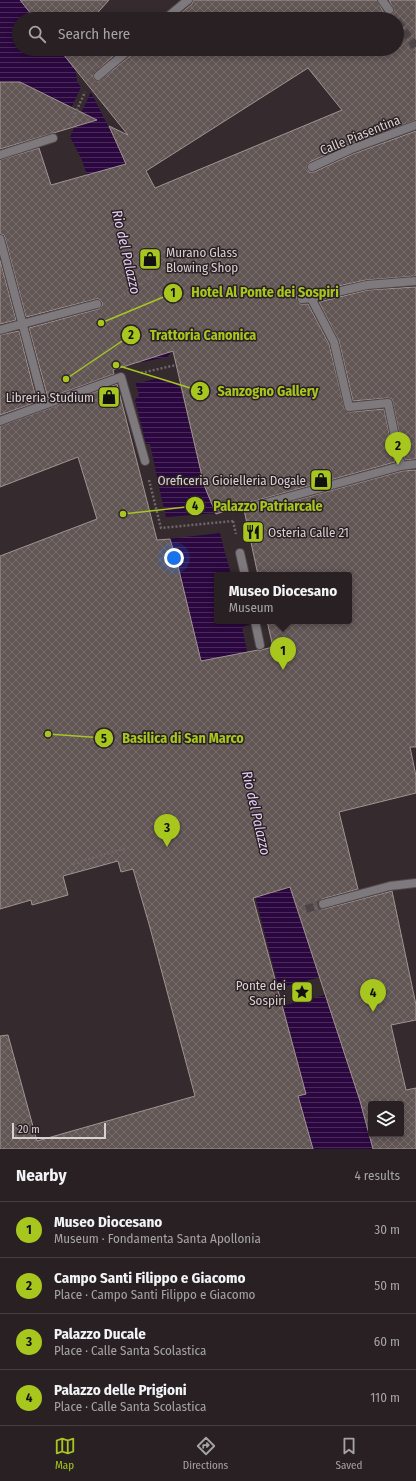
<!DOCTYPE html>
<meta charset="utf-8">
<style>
body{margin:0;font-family:"Fira Sans Condensed",sans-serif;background:#30282a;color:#f1f3f6}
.controls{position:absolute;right:12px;bottom:12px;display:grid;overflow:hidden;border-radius:4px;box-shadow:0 2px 6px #0003}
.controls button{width:36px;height:36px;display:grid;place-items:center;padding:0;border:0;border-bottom:1px solid #443e40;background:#282022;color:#f1f3f6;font:20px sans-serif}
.scale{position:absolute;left:12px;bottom:10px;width:94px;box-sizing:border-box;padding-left:4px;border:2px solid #d8d1d2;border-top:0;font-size:11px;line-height:14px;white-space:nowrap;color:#d8d1d2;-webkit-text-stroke:3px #2b2124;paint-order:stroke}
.you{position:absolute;left:174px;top:558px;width:14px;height:14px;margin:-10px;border:3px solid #fff;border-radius:50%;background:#1a73e8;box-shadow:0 0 0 6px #1a73e833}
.badge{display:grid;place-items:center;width:26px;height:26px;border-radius:50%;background:#a7c71e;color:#111;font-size:13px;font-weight:700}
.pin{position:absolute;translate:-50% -33px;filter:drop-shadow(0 1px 2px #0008)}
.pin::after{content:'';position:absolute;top:21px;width:14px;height:12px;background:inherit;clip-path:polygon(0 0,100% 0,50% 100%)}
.popup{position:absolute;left:214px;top:572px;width:138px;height:52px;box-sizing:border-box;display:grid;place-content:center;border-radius:4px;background:#282022;filter:drop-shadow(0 1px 3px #0005);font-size:13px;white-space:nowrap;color:#a5a3a5}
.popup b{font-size:15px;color:#f1f3f6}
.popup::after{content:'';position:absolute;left:50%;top:100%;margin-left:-8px;border:8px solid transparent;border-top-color:#282022}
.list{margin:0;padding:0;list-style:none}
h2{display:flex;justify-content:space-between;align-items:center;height:52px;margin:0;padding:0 16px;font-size:17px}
h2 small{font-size:13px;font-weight:400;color:#a5a3a5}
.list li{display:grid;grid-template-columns:26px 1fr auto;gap:12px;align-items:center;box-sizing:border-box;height:56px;padding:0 16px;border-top:1px solid #443e40}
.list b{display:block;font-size:15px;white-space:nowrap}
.list p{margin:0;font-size:13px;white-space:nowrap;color:#a5a3a5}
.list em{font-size:13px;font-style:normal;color:#a5a3a5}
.icon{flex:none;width:22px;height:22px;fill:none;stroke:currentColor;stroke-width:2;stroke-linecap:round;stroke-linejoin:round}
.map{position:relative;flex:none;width:416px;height:1149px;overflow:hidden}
.search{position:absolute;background:#282022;box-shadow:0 2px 6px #0003;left:12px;right:12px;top:12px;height:44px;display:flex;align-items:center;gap:10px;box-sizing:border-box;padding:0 14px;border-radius:22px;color:#a5a3a5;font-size:15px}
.sheet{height:276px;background:#282022}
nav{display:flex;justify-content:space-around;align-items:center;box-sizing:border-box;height:56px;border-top:1px solid #443e40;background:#282022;font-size:11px;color:#a5a3a5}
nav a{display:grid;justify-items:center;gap:2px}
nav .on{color:#a7c71e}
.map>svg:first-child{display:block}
</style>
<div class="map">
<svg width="416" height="1149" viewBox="0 0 416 1149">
<defs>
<pattern id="water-rules" width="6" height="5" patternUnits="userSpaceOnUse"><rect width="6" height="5" fill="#2b073f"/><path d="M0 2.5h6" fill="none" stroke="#492a5a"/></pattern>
<pattern id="building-cross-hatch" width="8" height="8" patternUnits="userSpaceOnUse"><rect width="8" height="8" fill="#625655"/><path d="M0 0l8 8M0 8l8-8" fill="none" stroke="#786d6d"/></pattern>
</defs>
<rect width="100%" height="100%" fill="#352b2e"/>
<path fill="url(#water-rules)" d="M0,0h30l-5,6 10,13h-16v30h40l30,39 30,60 9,25 76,312 12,29 15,61h-14v46h33l1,3 -9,3 32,152 47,198 4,18 35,106 13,48h-60l-15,-53 8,-2 -51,-198 -78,-334 -7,-23 -20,-95h-4l-11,-44 4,-5 -9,-30 -33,-155 -10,-35 -6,-17 -11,-21 -8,-8 -28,-41 -14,-6h-20z"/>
<path fill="#352b2e" d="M76,71l14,16 -1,1 2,4 -21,45h-2l-7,-7 20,-43 -4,-5z
M173,351l8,36 -21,-9 -27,6 -5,-19 39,-8z
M150,459h2l14,58 52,-4 10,43 -2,1 -6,-24 -52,6z
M321,977l4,18 -43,11 -4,-18z"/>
<path fill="url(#building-cross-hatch)" stroke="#a19392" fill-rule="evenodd" d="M20,0h89l-17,19h-57z
M193,0h184l7,13 5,2 3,-1 2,-4 -5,-10h27v120l-67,24 -39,18 -3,5 2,5h5l39,-18 63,-23v145l-50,4 -65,14 -4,2v3l3,5h8l21,40 16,66 5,2 34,-3 11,53 -144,40 -4,4 1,5 5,1 149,-41 14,-1v277h-6l6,29v17l-77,19 19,77 -36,10 -4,4 1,5 5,1 68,-18 24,114v15l-25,5 15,65 10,-2v61h-43l-13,-48 -70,-214 -37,11 53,196 -8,2 15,53h-313v-113l8,-1 29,106 158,-45 -46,-172 -16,-55 -12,3 -3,-11 -55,15 5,19 -36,10 -1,-5 -31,9v-353l97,-37 -19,-62 -78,30v-61l117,-42 40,156 13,-1 7,23 24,99 57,-11h3l12,-3 -6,-26h82v-46h-91l-15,-70 -27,9 -12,-29 -31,-134 -60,19 1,4 -66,24 -19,-70 69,-19 4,-3v-4l-3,-3h-3l-70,18 -21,-79 -1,-3 -4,-1v-74l39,-12 12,37 75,-21 -17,-38 19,9 -69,-86h50l5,6 -21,20 1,4 5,2 35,-28 1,-4h262v-30h-223l18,-15zM308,68l34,42 -187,78 -9,-17zM371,1104h30v30h-30z
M0,82h20l77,38 -97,29z
M0,260l16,60 -16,4z
M416,287v172l-11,1 -13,-61 -5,-1 -34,3 -14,-60 -20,-39 49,-12z
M19,331l18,71 -37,13v-80z"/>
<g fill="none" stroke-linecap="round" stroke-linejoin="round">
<path stroke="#4d4447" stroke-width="8" stroke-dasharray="8 4" stroke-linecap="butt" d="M397,21l16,22 3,9
M306,909l17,-5"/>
<g stroke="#52494c" stroke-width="10">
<path id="street" d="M382,0l7,10
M165,19l23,-19
M98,76l32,-27
M0,155l53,-17
M312,167l39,-18 65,-24
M0,239l44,166
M311,298l23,44 15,65 39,-4 13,63
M302,299l9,-1 56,-13 49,-4
M0,330l97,-26
M0,421l121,-44 24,84
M252,507l149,-41 15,-2
M240,553l5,22
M255,621l5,24
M323,904l67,-18 26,-3"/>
</g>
<path stroke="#706769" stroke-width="2.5" stroke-dasharray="2 2" stroke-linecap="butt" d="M70,125l15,-33
M117,299l14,-8 21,-15 -5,-19
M141,373l35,-8
M149,480l12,48 72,-7
M233,521l3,13
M73,864l53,-16"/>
<use href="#street" stroke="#7e797c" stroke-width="8"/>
</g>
<defs>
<g id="shop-square" transform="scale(1.15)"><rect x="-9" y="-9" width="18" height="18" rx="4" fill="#a7c71e" stroke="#2b2124"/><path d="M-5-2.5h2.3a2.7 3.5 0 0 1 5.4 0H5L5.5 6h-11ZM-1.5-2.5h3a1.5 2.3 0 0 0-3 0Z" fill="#111"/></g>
<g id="restaurant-square" transform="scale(1.15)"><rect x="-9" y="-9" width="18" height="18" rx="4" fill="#a7c71e" stroke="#2b2124"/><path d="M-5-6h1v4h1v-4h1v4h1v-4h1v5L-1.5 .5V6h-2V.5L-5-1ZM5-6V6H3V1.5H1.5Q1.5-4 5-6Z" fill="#111"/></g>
<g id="sight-square" transform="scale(1.15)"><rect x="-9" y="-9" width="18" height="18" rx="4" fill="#a7c71e" stroke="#2b2124"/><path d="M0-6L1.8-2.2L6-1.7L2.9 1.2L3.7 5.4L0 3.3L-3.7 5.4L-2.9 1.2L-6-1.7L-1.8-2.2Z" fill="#111"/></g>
</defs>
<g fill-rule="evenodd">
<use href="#shop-square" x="150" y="259"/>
<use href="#shop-square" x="109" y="397"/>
<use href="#shop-square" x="321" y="480"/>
<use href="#restaurant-square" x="253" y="532"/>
<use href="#sight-square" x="302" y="992"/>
</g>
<g text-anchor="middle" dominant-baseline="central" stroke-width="3" stroke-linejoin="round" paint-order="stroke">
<g font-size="13" fill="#d8d1d2" stroke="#2b2124">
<text transform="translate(360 135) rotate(-22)">Calle Piasentina</text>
</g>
<g font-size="13" fill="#d8d1d2" stroke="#2b2124" text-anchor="end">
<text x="166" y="252" text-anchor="start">Murano Glass<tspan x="166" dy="15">Blowing Shop</tspan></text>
<text x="94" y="397">Libreria Studium</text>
<text x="306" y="480">Oreficeria Gioielleria Dogale</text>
<text x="268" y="532" text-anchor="start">Osteria Calle 21</text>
<text x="286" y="985">Ponte dei<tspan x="286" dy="15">Sospiri</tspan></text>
</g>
<g font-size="14" font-style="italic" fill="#e8d0fa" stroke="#2b2124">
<text transform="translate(126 252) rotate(77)">Rio del Palazzo</text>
<text transform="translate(256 813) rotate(77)">Rio del Palazzo</text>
</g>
</g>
<path fill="none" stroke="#a7c71e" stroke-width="1.5" d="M101 323L173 293M66 379L131 335M116 365L200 391M123 514L195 506M48 734L104 738"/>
<g fill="#a7c71e" stroke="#2b2124" stroke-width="1.5">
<circle cx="101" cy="323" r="4"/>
<circle cx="66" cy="379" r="4"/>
<circle cx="116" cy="365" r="4"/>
<circle cx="123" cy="514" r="4"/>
<circle cx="48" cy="734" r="4"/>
<circle cx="173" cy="293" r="10"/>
<circle cx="131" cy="335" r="10"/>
<circle cx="200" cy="391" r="10"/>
<circle cx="195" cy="506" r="10"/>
<circle cx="104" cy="738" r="10"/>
</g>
<g font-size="12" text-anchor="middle" font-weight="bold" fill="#111">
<text x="173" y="297">1</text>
<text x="131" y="339">2</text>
<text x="200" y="395">3</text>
<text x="195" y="510">4</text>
<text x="104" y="743">5</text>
</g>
<g font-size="14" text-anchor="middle" font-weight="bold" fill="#a7c71e" stroke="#2b2124" stroke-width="3" stroke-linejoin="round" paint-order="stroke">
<text x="265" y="297">Hotel Al Ponte dei Sospiri</text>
<text x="203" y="340">Trattoria Canonica</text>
<text x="268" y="396">Sanzogno Gallery</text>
<text x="268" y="511">Palazzo Patriarcale</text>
<text x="183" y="743">Basilica di San Marco</text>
</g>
</svg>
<div class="controls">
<button><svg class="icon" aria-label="layers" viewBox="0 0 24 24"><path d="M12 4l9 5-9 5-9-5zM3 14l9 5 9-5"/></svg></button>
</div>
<div class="scale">20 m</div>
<div class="you"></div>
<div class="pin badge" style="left:283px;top:670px">1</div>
<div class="popup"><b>Museo Diocesano</b>Museum</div>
<div class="pin badge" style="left:398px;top:465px">2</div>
<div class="pin badge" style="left:167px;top:847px">3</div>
<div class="pin badge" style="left:373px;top:1012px">4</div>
<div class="search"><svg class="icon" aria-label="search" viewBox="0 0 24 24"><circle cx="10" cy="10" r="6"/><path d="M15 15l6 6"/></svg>Search here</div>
</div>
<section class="sheet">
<h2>Nearby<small>4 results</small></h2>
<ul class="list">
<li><span class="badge">1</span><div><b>Museo Diocesano</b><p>Museum · Fondamenta Santa Apollonia</p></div><em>30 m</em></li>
<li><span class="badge">2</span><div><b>Campo Santi Filippo e Giacomo</b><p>Place · Campo Santi Filippo e Giacomo</p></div><em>50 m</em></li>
<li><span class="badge">3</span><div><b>Palazzo Ducale</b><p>Place · Calle Santa Scolastica</p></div><em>60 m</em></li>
<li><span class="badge">4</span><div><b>Palazzo delle Prigioni</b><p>Place · Calle Santa Scolastica</p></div><em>110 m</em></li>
</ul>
</section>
<nav>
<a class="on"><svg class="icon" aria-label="map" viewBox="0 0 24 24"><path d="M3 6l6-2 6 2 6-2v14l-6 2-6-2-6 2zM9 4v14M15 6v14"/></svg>Map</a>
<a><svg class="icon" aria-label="directions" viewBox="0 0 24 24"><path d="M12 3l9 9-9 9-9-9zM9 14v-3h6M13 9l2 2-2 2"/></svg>Directions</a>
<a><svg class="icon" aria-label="saved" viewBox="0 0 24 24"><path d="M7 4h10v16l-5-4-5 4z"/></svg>Saved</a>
</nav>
